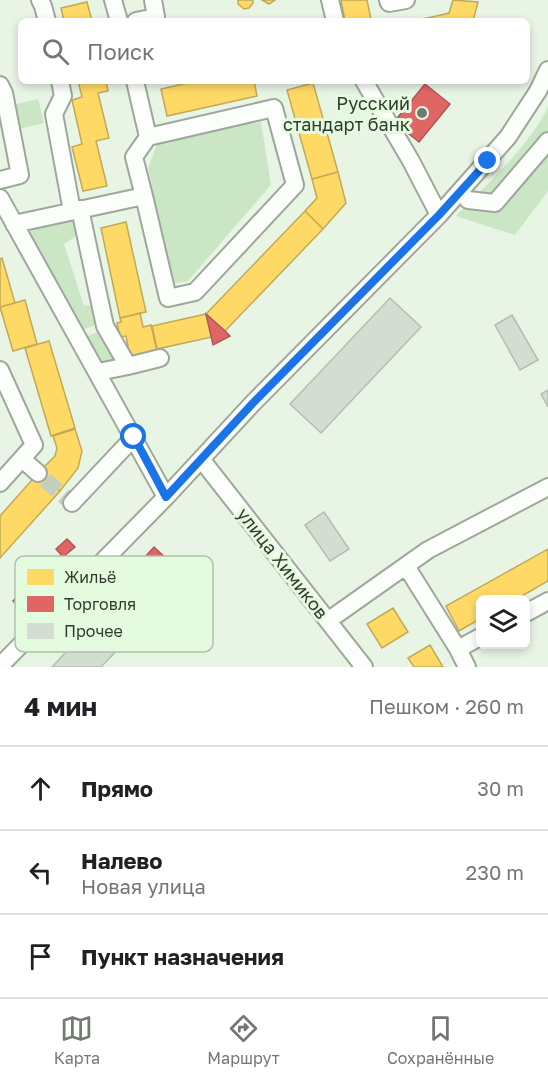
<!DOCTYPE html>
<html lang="ru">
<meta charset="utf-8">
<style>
body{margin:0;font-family:"Golos Text",sans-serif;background:#f2f2f2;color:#202124}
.controls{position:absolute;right:18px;bottom:18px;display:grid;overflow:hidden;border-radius:9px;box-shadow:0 3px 9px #0003}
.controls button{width:54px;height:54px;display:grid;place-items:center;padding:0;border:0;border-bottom:2px solid #e0e0e0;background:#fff;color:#202124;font:30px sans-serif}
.stop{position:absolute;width:18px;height:18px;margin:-14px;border:4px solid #1a73e8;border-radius:50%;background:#fff}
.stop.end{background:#1a73e8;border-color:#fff;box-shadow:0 2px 6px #0008}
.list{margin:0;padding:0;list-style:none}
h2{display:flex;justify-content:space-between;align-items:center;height:78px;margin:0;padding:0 24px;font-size:26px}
h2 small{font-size:20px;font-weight:400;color:#757577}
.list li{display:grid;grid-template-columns:39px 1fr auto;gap:18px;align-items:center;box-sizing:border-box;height:84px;padding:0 24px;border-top:2px solid #e0e0e0}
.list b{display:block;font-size:22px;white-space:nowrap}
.list p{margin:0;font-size:20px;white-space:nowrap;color:#757577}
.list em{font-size:20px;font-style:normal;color:#757577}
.icon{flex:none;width:33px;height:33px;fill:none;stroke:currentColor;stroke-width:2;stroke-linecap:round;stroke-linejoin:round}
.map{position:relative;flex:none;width:548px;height:667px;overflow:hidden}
.search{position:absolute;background:#fff;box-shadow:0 3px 9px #0003;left:18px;right:18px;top:18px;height:66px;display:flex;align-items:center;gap:15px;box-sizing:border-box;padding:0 21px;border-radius:9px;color:#757577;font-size:22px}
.sheet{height:330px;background:#fff}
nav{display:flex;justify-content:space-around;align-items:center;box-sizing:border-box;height:84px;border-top:2px solid #e0e0e0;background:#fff;font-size:16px;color:#757577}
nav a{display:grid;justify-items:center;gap:3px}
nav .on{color:#717b6f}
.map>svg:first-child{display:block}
</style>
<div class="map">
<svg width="548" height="667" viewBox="0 0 548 667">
<rect width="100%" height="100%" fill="#e8f5e5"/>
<path fill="#cbe6c5" d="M38,99l6,24 -25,6 -6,-24z
M548,107v84l-33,44 -59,-19c31,-32 72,-68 92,-109z
M261,122l10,63 -83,96 -16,3 -24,-116 9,-24z
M71,216l5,20 -12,8 20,62 11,-2 5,19 -15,6 -7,-4 -51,-92 34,-15z
M103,330l19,31 -20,7 -17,-31z"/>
<path fill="#ffd966" stroke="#c1a956" stroke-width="1.5" d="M238,0h15v3l-4,5 -5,1 -6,-5z
M262,0h13l-6,4z
M341,0h26l4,19 -26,2z
M453,0l25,2 -5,19h-41v-4l17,-4z
M87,2l5,19h-28l-3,-13z
M432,17v4h-19z
M78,81h28l2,10 -10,2 11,45 -13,3 11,45 -24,5 -11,-44 10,-3 -10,-44 10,-3z
M196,81h58l3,15 -90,20 -6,-27z
M313,83l25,89 -26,7 -25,-89z
M338,172l8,31 -23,26 -18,-18 12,-13 -5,-19z
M305,211l18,18 -98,102 -19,-17z
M126,222l20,90 -26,6 -19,-90z
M2,258l13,45 -15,4v-48z
M25,300l12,44 -24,7 -13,-44z
M140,313l3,14 8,-2 6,26 -27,6 -4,-21 -6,1 -3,-14 4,-1 -1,-4z
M206,314l6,23 -55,12 -5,-23z
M49,341l26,87 -24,8 -26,-88z
M75,429l7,22 -4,17 -18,23 -21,-19 16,-16 2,-8 -4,-12z
M39,472l21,19 -60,67v-42z
M548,549v32l-33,19h-35v19l-21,12 -13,-25z
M393,608l15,24 -26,16 -15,-24z
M430,645l13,22h-29l-6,-9z"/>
<path fill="#e06666" stroke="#ac5956" stroke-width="1.5" d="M425,84l25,20 -31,38 -25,-20z
M206,314l19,17 5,5 -17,9z
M67,539l8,8 -12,10 -7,-8z
M154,547l16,15 -27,29 -16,-14z
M31,582l12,12 -17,19 -13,-12z"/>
<path fill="#d3ddd1" stroke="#b4bdb1" stroke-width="1.5" d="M390,298l31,29 -100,106 -31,-29z
M512,315l26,45 -18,10 -25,-45z
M548,390v17l-7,-13z
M324,512l25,37 -19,12 -25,-36z
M117,597l27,25 -43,45h-49z"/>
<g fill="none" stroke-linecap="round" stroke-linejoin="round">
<path stroke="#c3d0c1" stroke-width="16" stroke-dasharray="16 8" stroke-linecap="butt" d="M27,464l45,39"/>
<g stroke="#9ea79b" stroke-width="20">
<path id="minor" d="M40,0l3,6 4,15
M113,0l6,21
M330,0l5,21
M388,0l1,3 17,-3
M136,21l20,-4 -3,-17
M60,81l3,15 -9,18 18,97
M364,81l47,80 28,54
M0,85l4,8 16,82 -20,5
M144,196l24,102 27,-6 100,-107 -21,-77 -126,29
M0,198l166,299
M468,200l27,3 53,-62
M80,209l25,117 23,40 -30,6
M14,224l130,-28 -10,-39 14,-20 -13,-56
M128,366l32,-8
M0,370l34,75 -34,38
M22,459l16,14
M201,459l163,208
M72,503l62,-66
M406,566l52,83 22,-12
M526,613l22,-12
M329,620l99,-70 120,-63
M458,649l9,18
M0,666l166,-169 87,-94 186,-188 69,-78 30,-46 10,-21"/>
</g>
<use href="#minor" stroke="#fcfefb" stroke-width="16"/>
</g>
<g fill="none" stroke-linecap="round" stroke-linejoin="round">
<path stroke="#1a73e8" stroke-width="8" d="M134,437l32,60 87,-94 186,-188 49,-54"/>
</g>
<circle fill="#717b6f" stroke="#e5fbdf" stroke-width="2" cx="422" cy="113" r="6"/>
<g text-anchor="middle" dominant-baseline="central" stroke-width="6" stroke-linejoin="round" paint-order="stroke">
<g font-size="18" fill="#313a2f" stroke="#e5fbdf" text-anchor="end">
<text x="410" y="103">Русский<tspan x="410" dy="21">стандарт банк</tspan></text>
</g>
<g font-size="18" fill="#313a2f" stroke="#e5fbdf">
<text transform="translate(283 563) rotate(52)">улица Химиков</text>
</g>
</g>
<rect x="15" y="556" width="198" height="96" rx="9" fill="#e5fbdf" stroke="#afc1aa" stroke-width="1.5"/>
<rect x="27" y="569" width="27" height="16" fill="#ffd966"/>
<rect x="27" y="596" width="27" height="16" fill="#e06666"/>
<rect x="27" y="623" width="27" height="16" fill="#d3ddd1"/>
<g font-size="16" fill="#313a2f">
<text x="64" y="583">Жильё</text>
<text x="64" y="610">Торговля</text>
<text x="64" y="637">Прочее</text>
</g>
</svg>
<div class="controls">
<button><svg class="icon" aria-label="layers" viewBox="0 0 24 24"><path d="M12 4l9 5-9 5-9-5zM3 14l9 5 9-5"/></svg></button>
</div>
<div class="stop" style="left:134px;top:437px"></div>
<div class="stop end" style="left:488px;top:161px"></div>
<div class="search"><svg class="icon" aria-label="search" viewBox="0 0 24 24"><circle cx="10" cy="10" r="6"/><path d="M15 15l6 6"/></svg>Поиск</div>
</div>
<section class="sheet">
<h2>4 мин<small>Пешком · 260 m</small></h2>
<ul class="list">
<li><svg class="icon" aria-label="ahead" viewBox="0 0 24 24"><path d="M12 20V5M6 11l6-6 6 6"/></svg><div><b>Прямо</b></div><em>30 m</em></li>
<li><svg class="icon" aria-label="left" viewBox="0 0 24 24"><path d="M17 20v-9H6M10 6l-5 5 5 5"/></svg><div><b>Налево</b><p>Новая улица</p></div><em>230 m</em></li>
<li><svg class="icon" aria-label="arrive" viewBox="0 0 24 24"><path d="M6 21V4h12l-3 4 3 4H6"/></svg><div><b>Пункт назначения</b></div></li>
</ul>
</section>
<nav>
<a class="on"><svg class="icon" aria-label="map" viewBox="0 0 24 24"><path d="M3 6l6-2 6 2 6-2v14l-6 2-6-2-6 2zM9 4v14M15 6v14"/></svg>Карта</a>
<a><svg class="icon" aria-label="directions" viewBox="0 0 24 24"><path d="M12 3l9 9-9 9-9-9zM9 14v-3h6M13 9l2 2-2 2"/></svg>Маршрут</a>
<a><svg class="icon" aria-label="saved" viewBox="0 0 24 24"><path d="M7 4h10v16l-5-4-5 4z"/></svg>Сохранённые</a>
</nav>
